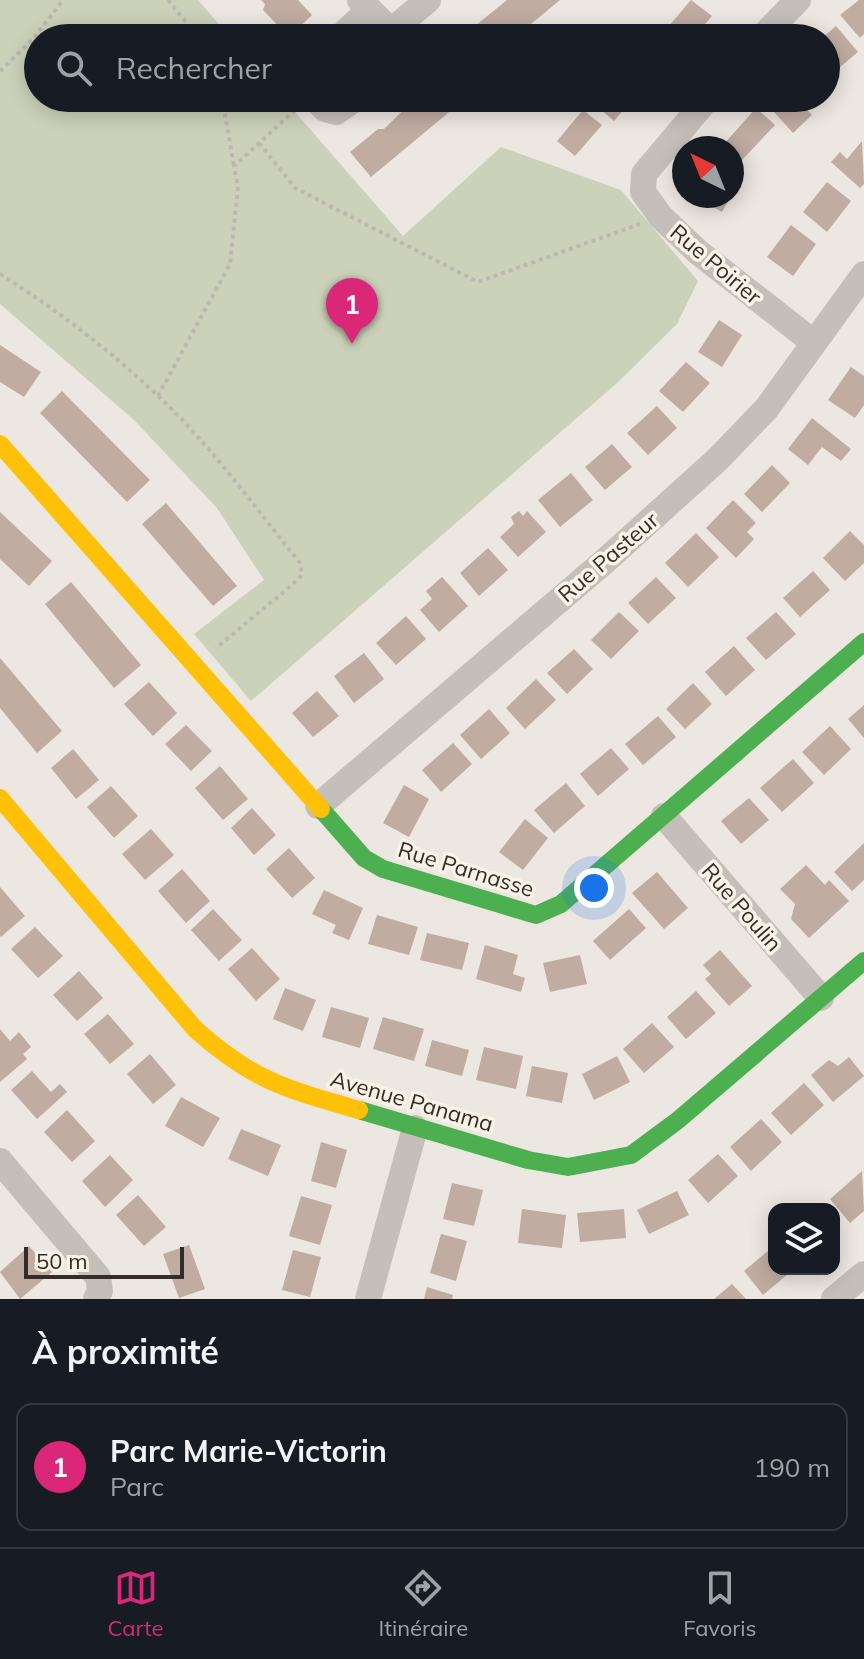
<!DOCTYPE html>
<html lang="fr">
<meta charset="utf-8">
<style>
body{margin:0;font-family:Mulish,sans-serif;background:#20242c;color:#f1f3f6}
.controls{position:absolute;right:24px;bottom:24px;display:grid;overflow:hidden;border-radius:16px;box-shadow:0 4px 20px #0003}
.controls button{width:72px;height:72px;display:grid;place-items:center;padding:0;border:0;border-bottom:2px solid #363941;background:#171b24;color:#f1f3f6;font:40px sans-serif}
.compass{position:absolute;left:672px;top:136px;width:72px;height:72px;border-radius:50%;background:#171b24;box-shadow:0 4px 20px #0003;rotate:317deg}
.scale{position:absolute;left:24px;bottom:20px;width:160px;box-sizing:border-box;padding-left:8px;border:4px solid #362c27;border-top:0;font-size:22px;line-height:28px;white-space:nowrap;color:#362c27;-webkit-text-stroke:6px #f9f2e6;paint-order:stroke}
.you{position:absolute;left:594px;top:888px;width:28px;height:28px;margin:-20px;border:6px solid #fff;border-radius:50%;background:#1a73e8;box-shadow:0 0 0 12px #1a73e833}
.badge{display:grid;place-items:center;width:52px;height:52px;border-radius:50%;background:#db2777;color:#fff;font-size:26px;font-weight:700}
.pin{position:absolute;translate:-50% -66px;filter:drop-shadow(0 2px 4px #0008)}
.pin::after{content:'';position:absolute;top:42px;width:28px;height:24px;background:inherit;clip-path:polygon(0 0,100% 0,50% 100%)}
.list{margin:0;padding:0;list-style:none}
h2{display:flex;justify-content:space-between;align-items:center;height:104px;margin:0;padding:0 32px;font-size:34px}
h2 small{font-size:26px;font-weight:400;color:#9ea1a6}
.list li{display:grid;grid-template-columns:52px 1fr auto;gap:24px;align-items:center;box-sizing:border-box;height:128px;margin:0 16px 16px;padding:0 16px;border:2px solid #363941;border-radius:16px}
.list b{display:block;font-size:30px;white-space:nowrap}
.list p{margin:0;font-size:26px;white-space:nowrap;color:#9ea1a6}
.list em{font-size:26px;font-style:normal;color:#9ea1a6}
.icon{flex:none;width:44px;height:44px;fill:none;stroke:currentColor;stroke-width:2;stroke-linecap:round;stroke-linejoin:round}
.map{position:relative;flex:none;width:864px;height:1299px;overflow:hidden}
.search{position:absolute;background:#171b24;box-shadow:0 4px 20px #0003;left:24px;right:24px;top:24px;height:88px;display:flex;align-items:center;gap:20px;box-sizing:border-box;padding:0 28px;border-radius:44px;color:#9ea1a6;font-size:30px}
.sheet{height:248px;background:#171b24}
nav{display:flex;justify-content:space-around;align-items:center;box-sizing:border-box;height:112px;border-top:2px solid #363941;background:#171b24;font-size:22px;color:#9ea1a6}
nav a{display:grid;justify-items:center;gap:4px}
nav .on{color:#db2777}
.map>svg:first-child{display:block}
</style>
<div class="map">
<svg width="864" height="1299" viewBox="0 0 864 1299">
<rect width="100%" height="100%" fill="#ece7e0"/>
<path fill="#ccd2ba" d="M0,0h198l33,38h-193v60h245l120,138 98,-89 120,43 77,91 -21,43 -61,60 -365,317 -57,-67 70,-54 -47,-72 -83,-88 -134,-116z"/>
<path fill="#c0aca1" d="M261,0h37l14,15 -23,22 -26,-27 2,-6z
M507,0h53l-46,38h-29l-10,-12z
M691,0l21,16 -19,22h-13l-12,-11z
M859,0h5v34l-4,4 -20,-23z
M836,26l22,26 -32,27v-41h-4z
M416,98h50l-95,79 -21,-25 28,-23h6z
M596,98h38l-20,23 -22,-19z
M767,98h41l-6,6 10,11 -19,18 -29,-32z
M756,108l19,17 -34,36 -9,-8v-5l-9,-3z
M583,110l19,15 -27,31 -18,-15z
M862,141l2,43 -4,4 -29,-26 9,-10 7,7z
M827,182l24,19 -24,31 -24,-20z
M693,196h38l-9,16z
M791,225l25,19 -23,32 -26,-19z
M719,320l23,15 -20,32 -24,-15z
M0,345l41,27 -17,25 -24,-15z
M686,362l24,21 -27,29 -24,-21z
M851,367l13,9v29l-9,13 -27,-18z
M62,391l88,89 -23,22 -87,-89z
M657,406l20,22 -29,27 -21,-22z
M812,418l39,31 -10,12 -19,-14 -14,18 -20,-16z
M612,444l20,23 -27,23 -20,-23z
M772,465l18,18 -28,29 -18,-18z
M571,473l22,27 -33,27 -22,-27z
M733,500l23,23 -9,9 7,7 -18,19 -30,-30z
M166,503l71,83 -24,20 -71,-82z
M519,511l4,5 4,-5 19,21 -28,25 -18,-20 14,-13 -3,-7z
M0,512l52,49 -23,25 -29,-27z
M850,531l14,14v18l-19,18 -22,-23z
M696,533l23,24 -31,30 -23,-24z
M488,548l20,22 -29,26 -19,-23z
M813,571l17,19 -30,27 -17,-19z
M442,577l26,29 -29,26 -19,-22 12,-11 -6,-8z
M656,577l20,21 -28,26 -20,-21z
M71,582l70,83 -27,23 -69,-84z
M619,612l20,19 -28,28 -20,-19z
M776,612l20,22 -30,26 -20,-22z
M406,616l20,23 -30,26 -20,-22z
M734,646l21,24 -29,26 -21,-24z
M574,649l19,20 -26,25 -20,-21z
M364,653l20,26 -30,24 -20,-27z
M0,658l62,73 -25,22 -37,-45z
M536,679l20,21 -31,29 -19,-21z
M149,682l28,31 -24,23 -29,-32z
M693,683l19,21 -27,25 -19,-20z
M317,691l22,25 -26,21 -21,-24z
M864,705v33l-16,-19z
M489,709l21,24 -29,26 -21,-24z
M658,716l18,21 -33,28 -18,-21z
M186,725l26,26 -21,20 -26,-27z
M830,726l21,23 -27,26 -22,-23z
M453,743l19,21 -31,28 -19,-22z
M611,748l18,21 -31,27 -18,-22z
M73,749l26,31 -23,19 -25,-31z
M793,759l21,24 -32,29 -22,-24z
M220,766l28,33 -25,21 -28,-32z
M566,783l19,23 -31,27 -20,-23z
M404,785l25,14 -20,38 -26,-14z
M111,786l27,30 -24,22 -27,-31z
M749,798l20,22 -28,24 -20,-23z
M252,808l24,27 -22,20 -23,-27z
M525,819l23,19 -25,32 -24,-18z
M151,829l23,26 -29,25 -23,-26z
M864,843v37l-12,11 -18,-19z
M289,848l26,30 -23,20 -26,-29z
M806,865l19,20 4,-5 20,21 -40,37 -18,-19 4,-15 -15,-15z
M182,869l28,32 -24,22 -28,-32z
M657,872l31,36 -24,21 -32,-36z
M0,887l25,29 -24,21 -1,-2z
M324,890l39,18 -14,32 -17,-7 4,-8 -24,-11z
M213,909l29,31 -23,21 -28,-31z
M629,909l17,19 -36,32 -17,-19z
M377,915l41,12 -9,28 -41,-11z
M35,927l28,29 -25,22 -27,-29z
M427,933l42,10 -7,27 -42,-10z
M485,945l33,10 -5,19 12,4 -4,14 -45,-13z
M252,948l28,31 -24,22 -28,-32z
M720,950l32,36 -23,20 -24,-27 6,-5 -8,-9z
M580,955l7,29 -37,8 -7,-29z
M79,971l24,27 -26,23 -24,-26z
M285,988l31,12 -13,31 -30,-12z
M696,991l20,22 -30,26 -19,-22z
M331,1007l38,11 -9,30 -38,-11z
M108,1014l26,30 -24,20 -26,-30z
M383,1017l41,12 -10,32 -41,-12z
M652,1023l22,24 -30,26 -21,-24z
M0,1029l10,12 9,-9 12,15 -8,7 4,5 -27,23z
M432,1040l37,10 -7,26 -37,-10z
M484,1047l39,9 -7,33 -40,-9z
M150,1054l26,31 -23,19 -26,-30z
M617,1056l13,26 -36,18 -12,-26z
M849,1057l15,19 -31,26 -22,-27 18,-15 9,6z
M532,1066l36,7 -6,30 -36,-7z
M32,1071l19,21 9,-8 7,8 -30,27 -26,-29z
M804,1083l20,22 -33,30 -20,-22z
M181,1097l39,21 -17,29 -38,-21z
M67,1110l28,31 -23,21 -28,-30z
M761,1119l21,23 -31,29 -21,-24z
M241,1129l40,16 -13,31 -40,-17z
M321,1142l26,8 -11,38 -25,-7z
M718,1154l20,22 -30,27 -20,-23z
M110,1155l23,25 -28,27 -23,-26z
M862,1171l2,40 -14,12 -20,-24z
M452,1183l31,7 -9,36 -31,-7z
M677,1191l12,24 -40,19 -12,-24z
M138,1195l28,32 -22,19 -28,-31z
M301,1196l31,9 -12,40 -31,-9z
M522,1209l44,6 -4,33 -44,-5z
M624,1209l2,29 -46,4 -3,-29z
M441,1234l26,7 -11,40 -26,-8z
M189,1245l16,44 -26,9 -16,-44z
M29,1246l23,26 -32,27 -20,-27z
M774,1246v23h20l-31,26 -19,-24z
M293,1250l28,7 -11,40 -28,-7z
M732,1284l14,15h-32z
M427,1287l26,8 -1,4h-28z"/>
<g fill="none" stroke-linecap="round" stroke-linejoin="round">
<path stroke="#beb7b1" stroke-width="4" stroke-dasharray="4 4" stroke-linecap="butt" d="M168,0l18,22 8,16
M0,71l33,-32 30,-39
M222,98l12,68
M259,143l36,45 183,94 162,-58
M0,274c56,35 108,75 156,120 54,50 98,112 144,169l2,12 -10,10 -76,63
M158,396l72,-132 8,-77 -4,-21 61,-56"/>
<path stroke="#c5bfb9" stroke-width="26" d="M360,0l31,31 37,-31
M339,38l30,-28
M761,38l37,-38
M314,98l11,11 11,3 20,-14
M708,98l-64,76 -1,18 18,25 37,35 115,90
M318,806l287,-245 113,-102 49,-51 97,-134
M664,816l157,182
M0,1161l98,116 2,14 -4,8
M368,1299l47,-171
M834,1299l30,-25"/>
<path stroke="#4caf50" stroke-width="18" d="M321,809l43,49 19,11 153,46 25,-11 303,-262
M359,1110l169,50 40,7 63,-12 46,-34 187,-160"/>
<path stroke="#ffc107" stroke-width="18" d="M0,444l321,365
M0,798l195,231c58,52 91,60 164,81"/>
</g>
<g text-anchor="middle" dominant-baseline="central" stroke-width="7" stroke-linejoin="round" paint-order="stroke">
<g font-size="22" fill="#362c27" stroke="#f9f2e6">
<text transform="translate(716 264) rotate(40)">Rue Poirier</text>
<text transform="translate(608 557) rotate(-41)">Rue Pasteur</text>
<text transform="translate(466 869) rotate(17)">Rue Parnasse</text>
<text transform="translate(742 907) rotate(49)">Rue Poulin</text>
<text transform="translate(412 1101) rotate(16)">Avenue Panama</text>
</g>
</g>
</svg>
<div class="controls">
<button><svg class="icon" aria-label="layers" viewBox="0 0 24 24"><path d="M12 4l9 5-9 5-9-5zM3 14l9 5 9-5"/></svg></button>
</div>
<svg class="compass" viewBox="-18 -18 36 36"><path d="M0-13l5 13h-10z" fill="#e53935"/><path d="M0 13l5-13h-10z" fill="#9ea1a6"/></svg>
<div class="scale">50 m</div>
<div class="you"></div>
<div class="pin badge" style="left:352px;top:344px">1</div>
<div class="search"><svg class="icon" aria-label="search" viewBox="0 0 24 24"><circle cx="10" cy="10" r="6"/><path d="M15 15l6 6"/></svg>Rechercher</div>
</div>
<section class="sheet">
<h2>À proximité<small></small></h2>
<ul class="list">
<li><span class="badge">1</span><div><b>Parc Marie-Victorin</b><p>Parc</p></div><em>190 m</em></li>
</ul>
</section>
<nav>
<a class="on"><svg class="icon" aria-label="map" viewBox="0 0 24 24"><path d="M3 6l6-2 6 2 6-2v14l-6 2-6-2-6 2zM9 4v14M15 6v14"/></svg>Carte</a>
<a><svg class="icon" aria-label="directions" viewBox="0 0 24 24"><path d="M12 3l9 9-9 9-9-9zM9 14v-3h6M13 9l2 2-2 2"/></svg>Itinéraire</a>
<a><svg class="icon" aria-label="saved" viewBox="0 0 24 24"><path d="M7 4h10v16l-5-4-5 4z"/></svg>Favoris</a>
</nav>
